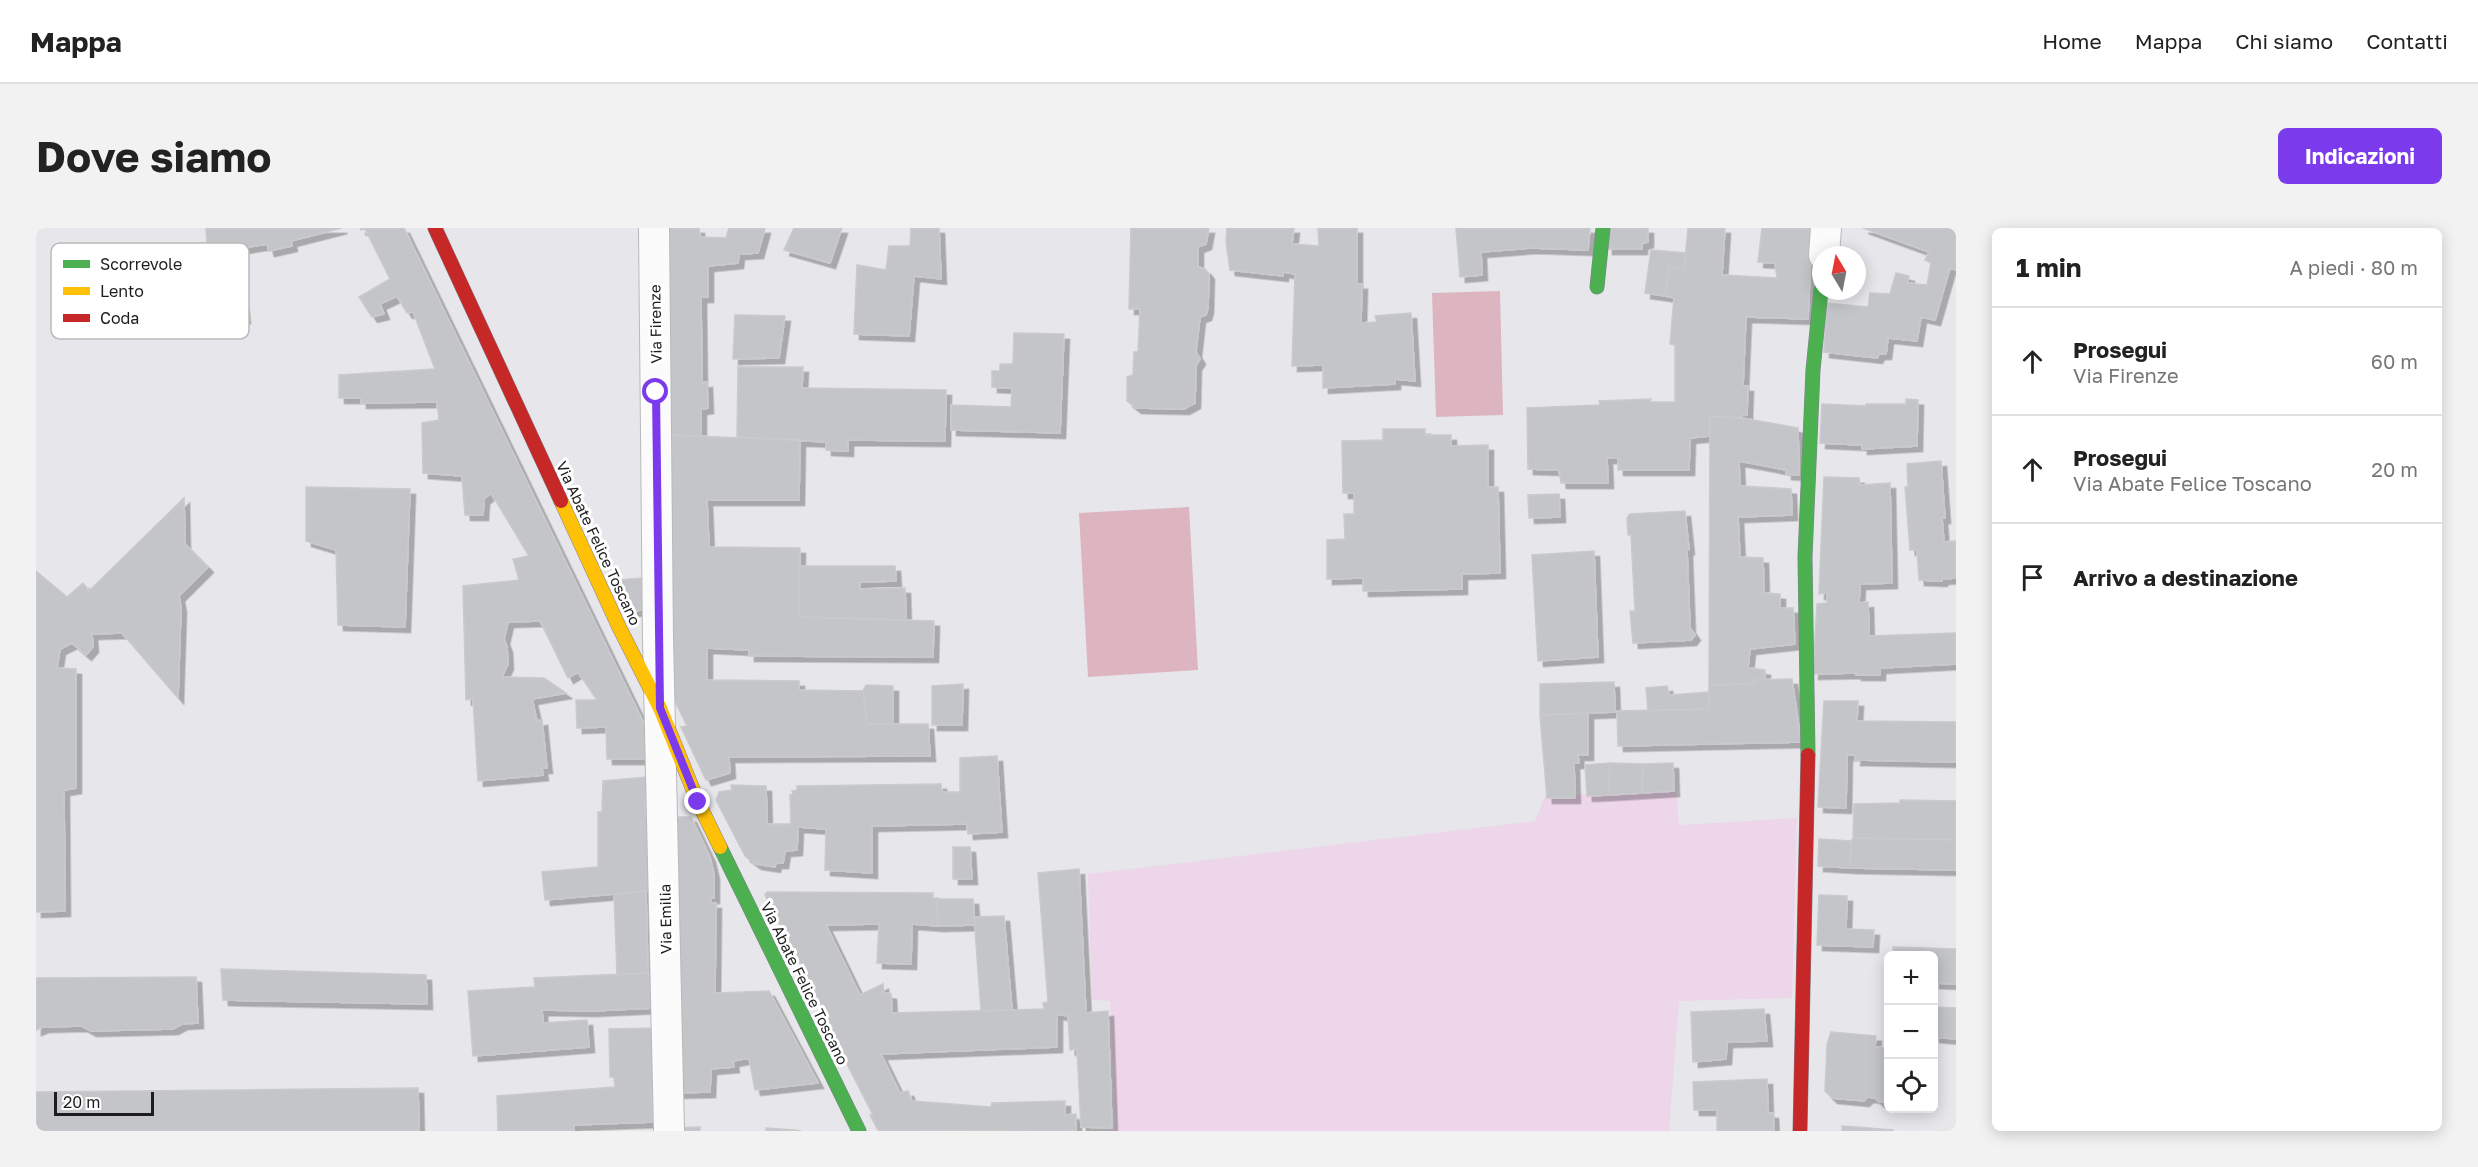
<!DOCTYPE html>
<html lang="it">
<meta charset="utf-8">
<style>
body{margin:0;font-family:"Golos Text",sans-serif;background:#f2f2f2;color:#222}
.controls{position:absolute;right:18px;bottom:18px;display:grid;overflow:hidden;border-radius:9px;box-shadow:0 3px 15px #0003}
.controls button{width:54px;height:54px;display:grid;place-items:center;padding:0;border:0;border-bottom:2px solid #e0e0e0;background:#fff;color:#222;font:30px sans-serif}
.compass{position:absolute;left:1776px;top:18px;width:54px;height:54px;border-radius:50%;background:#fff;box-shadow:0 3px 15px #0003;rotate:350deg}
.scale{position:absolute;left:18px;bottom:15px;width:100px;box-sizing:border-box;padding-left:6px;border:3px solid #1d1d1d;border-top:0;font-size:16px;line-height:21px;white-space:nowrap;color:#1d1d1d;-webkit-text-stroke:4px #fff;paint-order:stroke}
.stop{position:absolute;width:18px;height:18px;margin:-14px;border:4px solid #7c3aed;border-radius:50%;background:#fff}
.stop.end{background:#7c3aed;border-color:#fff;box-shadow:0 2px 6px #0008}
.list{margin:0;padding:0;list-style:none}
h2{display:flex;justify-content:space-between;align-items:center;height:78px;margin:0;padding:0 24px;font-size:26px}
h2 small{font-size:20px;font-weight:400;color:#767676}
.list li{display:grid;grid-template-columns:39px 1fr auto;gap:18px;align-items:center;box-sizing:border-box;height:108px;padding:0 24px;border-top:2px solid #e0e0e0}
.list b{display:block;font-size:22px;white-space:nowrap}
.list p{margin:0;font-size:20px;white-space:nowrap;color:#767676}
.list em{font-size:20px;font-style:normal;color:#767676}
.icon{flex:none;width:33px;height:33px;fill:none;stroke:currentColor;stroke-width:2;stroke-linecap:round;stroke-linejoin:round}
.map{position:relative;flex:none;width:1920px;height:903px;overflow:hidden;border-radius:9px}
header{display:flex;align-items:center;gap:36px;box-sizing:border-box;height:84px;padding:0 30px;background:#fff;border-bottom:2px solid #e0e0e0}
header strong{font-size:28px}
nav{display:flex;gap:33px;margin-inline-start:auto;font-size:21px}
.intro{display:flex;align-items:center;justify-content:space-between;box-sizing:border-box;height:144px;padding:0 36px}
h1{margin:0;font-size:42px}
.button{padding:15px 27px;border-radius:9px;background:#7c3aed;color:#fff;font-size:21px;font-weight:700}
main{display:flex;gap:36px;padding:0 36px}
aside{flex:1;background:#fff;border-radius:9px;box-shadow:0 3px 15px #0003}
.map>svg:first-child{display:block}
</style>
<header>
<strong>Mappa</strong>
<nav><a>Home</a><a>Mappa</a><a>Chi siamo</a><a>Contatti</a></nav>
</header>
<div class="intro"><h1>Dove siamo</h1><a class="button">Indicazioni</a></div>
<main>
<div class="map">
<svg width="1920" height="903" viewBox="0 0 1920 903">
<defs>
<filter id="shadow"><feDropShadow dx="5.5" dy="5.5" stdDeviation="0" flood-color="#0004"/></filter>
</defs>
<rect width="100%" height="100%" fill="#e7e7eb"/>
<path fill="#edd5ea" d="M1640,562l3,35 118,-7 -5,180 -113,3 -10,130h-554l-5,-130 -18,-1 -4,-126 447,-53 10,-25z"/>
<path fill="#dcb5c1" d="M1464,63l3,124 -67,2 -4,-124z
M1153,279l9,163 -110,7 -9,-164z"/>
<path fill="#c4c5c8" stroke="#c9cace" stroke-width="1.5" filter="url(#shadow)" d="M170,0h136l-51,13 1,5 -23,5 -2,-7 -30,5 8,69 -33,4z
M324,0h44l243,502v29h-40l-1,-32 -29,1 -1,-28h21l-19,-28 -10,6 -28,-57 -32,1 -4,17 3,8 1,17 -6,13 42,1 22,15 -34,6 5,22 5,-1 5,48h-5l1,7 -65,6 -5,-82 -7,1 -3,-114 56,-6 -6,-21 16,-3 -38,-63 -7,6 -1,16h-18l-3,-39 -39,-3 -1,-50 17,-3 -2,-18 -76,1v-5h-22v-23l96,-6 -22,-57 -6,1 -10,-17 -17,8 4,10 -12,3 -13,-20 31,-18 -25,-50 -4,1z
M630,0h33l1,9 26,1 3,-10h36l-7,25 -19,1 -1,9 -30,3v31h-7l1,86 5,-1 1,26 -7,1v27l-34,-1z
M758,0h48l-12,35 -46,-13z
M875,0h28l2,51 -27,-3 -5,60 -55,-2 3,-69 29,5 3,-24h21z
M1095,0h78l-3,16 -8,3v20l7,2 4,5 -1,34 -2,7 -6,2 -4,35 4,7 -4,6 -1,38 -11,6 -48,-1 -9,-7v-24l6,-2 1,-23h4l2,-43h-11z
M1191,0h67l-2,16 27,2 -1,-18h39v56h5l-1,39 16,-1 -2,-6 36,-3 4,68 -20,-2v5l-72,4v-23l-31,1 3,-92 -12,-2v4l-53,-6 -4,-28z
M1420,0h134l-2,22 -57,-2 -50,4 1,23 -22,2z
M1571,0h41v14l-6,2v5h-35z
M1652,0h37l-3,47 55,3 -2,-15 -17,-1 4,-34h50l-4,91 -62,-2 -3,69h5l-1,29h-5v3l-32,-2 -1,20 -19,2 -1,32h-71v-12h-11l1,25h-47l-2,-13 -31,-1 -1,-61 73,-3 -1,-4 52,-2 -1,3h25v-57l-5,-1 4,-46 -9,-2 4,-29 15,3z
M1827,0h93v42l-6,-2 -15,52 -14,-3 -4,24 -29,-3 -2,16h-7l-2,4 -53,-6 3,-49 41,4 2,-14 20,1 6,-21 13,3 -2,7 20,2 4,-22 -6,-3 4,-8z
M1615,22l35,3 -2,17 -15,-3 -4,29 -20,-3z
M699,87l50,1 -6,42 -46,1z
M978,105l50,1 -4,99 -109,-3v-25l60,2 1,-19 -20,-1v-16h8v-7h13z
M702,139h65l-1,21 144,2 -1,51 -97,-1v11l-22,-1v-8l-89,-5z
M1870,171l12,1 -1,46 -55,3v-4l-42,-2 2,-39 44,2v-2h40z
M1674,188l32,2 56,10 1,47 -13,-1v-4l-47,-9 1,25 51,3 1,26 -54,2 2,40 23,1 1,35 16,1v14h13l2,36 -45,5 -2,19 17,2v10h-11l-1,4 -44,1z
M1347,201h42v6h26v11l37,-1v42h10l2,86 -38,1v15l-99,2v-13l-36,1v-39l18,-1 -1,-25h10v-21h-11l-1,-52 41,-1z
M631,207l133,5 -1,60h-92l2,47 91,1 -1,69 135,4 -1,36 -184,-1v-6l-42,-2v32l92,1v9l64,1 4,33h61l2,32 -201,1 1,16 -24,7 -25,-53 6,-1 -14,-29z
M1905,233l4,57h-3l2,24 12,-1v37l-14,1v2l-23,-1 -2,-30h-7l-5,-63h3l-1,-23z
M1788,249l35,1 1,7 30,-2 2,100 -32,1 -1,19 9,-1 1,34 87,-3v31l-76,4v7h-24l1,-2 -44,1 4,-70 10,-1v-10l-8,1z
M270,259l104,2 -5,138 -67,-2 -2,-75 -30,-9z
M1523,266l1,23 -31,1 -1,-23z
M148,270l1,46 23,23 -29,29 2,11 -3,91 -56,-65 -30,1 1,13 -7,8 -14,-12 -12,6 -3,19 19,1v119l-12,2 1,121 -29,1v-341l31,26 16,-14 6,8z
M1649,283l4,38 -2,1 3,78 5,7 -4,5 -58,3 -3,-32h5l-4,-76h-3l-1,-17 3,-4z
M1558,323l4,106 -60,4 -6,-106z
M763,338h96l1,15 -36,1v7l45,-1 1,32 -107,-3z
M606,350v32l-9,1 -14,-31z
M1756,451l9,63 -183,4 -1,-35 92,-2v-24l44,-1 1,-4z
M1578,454l1,30 -75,3v-31z
M927,456l-1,41h-30v-39z
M830,457l27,1v38h-26l-4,-33z
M1631,458l2,9 40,-3v17l-61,2 -2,-23z
M1788,473h34l-1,20 99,1v40l-101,-2 1,-5h-9l-1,53 -28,-1z
M1552,485v42h-10l1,8h-5l1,35h-28l-7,-83z
M961,528l5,76 -34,2 -1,-10 -95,2v47l-47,-3 1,-41 -28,-2 -1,23 -12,1 -2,12h-7l-1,4 -19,-3 -11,-8 -29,-56 3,-8 13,-2 -1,-5 35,1 1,38h24l-1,-29 3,-1 -1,-3 5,-1v-4l144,-2 1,8h18v-34z
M1574,535l-1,32 -22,1 -2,-31z
M1574,535l33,1 -1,29 -33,2z
M1637,535l1,28 -32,2 1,-29z
M610,549l-1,39h3l2,75 -105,9 -3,-28 56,-5v-55h4l1,-31z
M1864,572l56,1v39l-103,-2 1,-34 46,-1z
M637,589h18l19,40 4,17v24h-3l-1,5h6l-1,90 54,-2 49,92 -63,7 -6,-32 -16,3 1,6 -23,2 -1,23 -38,1z
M1817,610l103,2v30l-106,-2 1,-27z
M1783,611l32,2 -1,27 -32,-2z
M917,619h17l2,32h-19z
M1043,641l7,144 22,-2 4,117 -31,-1 -4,-78 -7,1 -2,-34 -11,-2v33l-176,7 19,39 8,-2 4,10 79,6 1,-4 73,-2v14l11,-1v17l-198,-1 -8,-15h3l-44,-86 3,-2 -67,-132 2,-3 166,1v5l4,1 1,27 -26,-2 -1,40 -34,-1 2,-39 -53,1 34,70 23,-11 1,9 7,1 1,19 152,-4 -1,-6 5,-1 -10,-129z
M610,663l2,82 -31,2 -3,-81z
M1783,667l28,1 -1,33 28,1 -1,17 -56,-2z
M901,671h36l2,26 -37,1z
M968,688l8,94 -31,1 -7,-94z
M1857,719l63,2v35l-22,-1v-27h-41z
M185,741l205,6 1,29 -204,-4z
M612,745l4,6 2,29 -64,3 -48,-1 1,13 44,-3 2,27 -116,9 -5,-65 67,-4 -1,-9z
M160,749l2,46 -16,1 -9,5 -82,2 -9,-5 -39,1 -7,3v-52z
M1898,779l22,1v31l-22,-2z
M1728,781l3,32 -40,1 -1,17 -33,3 -2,-50z
M620,800v59h-4v35l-78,3v6h-76l-1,-35 118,-9 -1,-10h-4l-1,-48z
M1795,804l45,4 -1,11 13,1v53l-9,1 -4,-4 -7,-1 -4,4 -32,-3 -7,-7 2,-47z
M1731,851l1,34h5l1,18h-57v-21h-23l-1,-28z
M382,860l1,43h-383v-39z
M1806,898l51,4v1h-51z
M664,899v4h-22v-3z
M730,900l29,2 6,1h-35z"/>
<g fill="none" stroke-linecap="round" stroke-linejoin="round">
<g stroke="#b9b9bb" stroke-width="32">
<path id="street" d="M618,0l4,411 11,492
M1788,27l2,-27"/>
</g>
<g stroke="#858193" stroke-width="15">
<path id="fast" d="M1561,59l6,-59
M1772,527l-3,-198 8,-187 8,-80
M684,619l139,284"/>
</g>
<g stroke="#858193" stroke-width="15">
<path id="slow" d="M525,273l58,126 41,81 38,94 22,45"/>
</g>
<g stroke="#858193" stroke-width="15">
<path id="jam" d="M399,0l126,273
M1764,903l8,-376"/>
</g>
<use href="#street" stroke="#fbfbfc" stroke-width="30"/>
<use href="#fast" stroke="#4caf50" stroke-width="14"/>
<use href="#slow" stroke="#ffc107" stroke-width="14"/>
<use href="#jam" stroke="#c62828" stroke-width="14"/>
</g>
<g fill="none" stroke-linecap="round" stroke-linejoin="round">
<path stroke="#7c3aed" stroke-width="8" d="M620,164l4,316 38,94"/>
</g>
<g text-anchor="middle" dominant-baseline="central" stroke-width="6" stroke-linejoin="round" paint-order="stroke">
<g font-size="15" fill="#1d1d1d" stroke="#fff">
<text transform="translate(619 96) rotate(-91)">Via Firenze</text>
<text transform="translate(563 315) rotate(65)">Via Abate Felice Toscano</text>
<text transform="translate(629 691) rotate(-91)">Via Emilia</text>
<text transform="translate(769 755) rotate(64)">Via Abate Felice Toscano</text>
</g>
</g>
<rect x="15" y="15" width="198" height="96" rx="9" fill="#fff" stroke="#bbb" stroke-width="1.5"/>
<rect x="27" y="32" width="27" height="8" fill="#4caf50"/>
<rect x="27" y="59" width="27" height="8" fill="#ffc107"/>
<rect x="27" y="86" width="27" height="8" fill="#c62828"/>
<g font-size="16" fill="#1d1d1d">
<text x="64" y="42">Scorrevole</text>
<text x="64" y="69">Lento</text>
<text x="64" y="96">Coda</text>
</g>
</svg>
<div class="controls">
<button>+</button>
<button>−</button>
<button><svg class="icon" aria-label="locate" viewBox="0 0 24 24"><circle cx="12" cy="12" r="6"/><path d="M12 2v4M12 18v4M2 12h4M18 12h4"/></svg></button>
</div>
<svg class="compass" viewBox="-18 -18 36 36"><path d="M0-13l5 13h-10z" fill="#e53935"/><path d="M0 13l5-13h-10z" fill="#767676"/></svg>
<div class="scale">20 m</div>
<div class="stop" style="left:620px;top:164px"></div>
<div class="stop end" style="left:662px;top:574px"></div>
</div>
<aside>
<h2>1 min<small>A piedi · 80 m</small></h2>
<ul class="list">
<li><svg class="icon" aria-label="ahead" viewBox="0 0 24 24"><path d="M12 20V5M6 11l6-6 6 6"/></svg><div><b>Prosegui</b><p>Via Firenze</p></div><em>60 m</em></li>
<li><svg class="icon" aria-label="ahead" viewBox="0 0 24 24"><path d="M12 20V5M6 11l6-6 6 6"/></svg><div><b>Prosegui</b><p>Via Abate Felice Toscano</p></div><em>20 m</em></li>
<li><svg class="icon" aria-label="arrive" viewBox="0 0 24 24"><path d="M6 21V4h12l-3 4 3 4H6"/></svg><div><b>Arrivo a destinazione</b></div></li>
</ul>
</aside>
</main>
